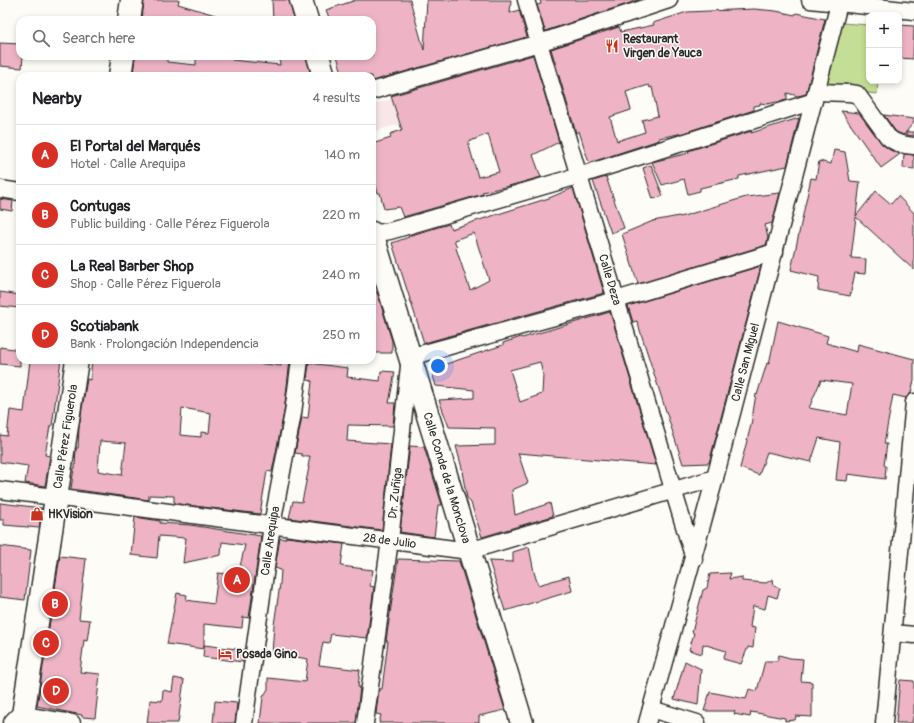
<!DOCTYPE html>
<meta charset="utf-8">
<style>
body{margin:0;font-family:Pangolin,sans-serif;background:#f2f2f2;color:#202124}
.controls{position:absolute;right:12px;top:12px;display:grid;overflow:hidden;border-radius:8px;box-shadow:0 2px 6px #0003}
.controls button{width:36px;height:36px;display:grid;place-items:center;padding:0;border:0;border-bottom:1px solid #e0e0e0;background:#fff;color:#202124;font:20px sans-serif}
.you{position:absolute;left:438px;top:366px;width:14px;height:14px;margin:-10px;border:3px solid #fff;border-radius:50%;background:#1a73e8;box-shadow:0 0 0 6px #1a73e833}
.badge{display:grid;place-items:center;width:26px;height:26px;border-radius:50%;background:#d93025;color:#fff;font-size:13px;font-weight:700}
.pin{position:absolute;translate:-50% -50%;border:2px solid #fff;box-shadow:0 1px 4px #0006}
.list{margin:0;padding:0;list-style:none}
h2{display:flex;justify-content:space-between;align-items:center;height:52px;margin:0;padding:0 16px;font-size:17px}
h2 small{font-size:13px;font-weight:400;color:#757577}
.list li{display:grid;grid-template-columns:26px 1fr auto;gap:12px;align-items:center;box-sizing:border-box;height:60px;padding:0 16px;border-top:1px solid #e0e0e0}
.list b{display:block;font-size:15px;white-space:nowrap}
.list p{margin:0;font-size:13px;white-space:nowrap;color:#757577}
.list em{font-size:13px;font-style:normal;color:#757577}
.icon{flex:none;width:22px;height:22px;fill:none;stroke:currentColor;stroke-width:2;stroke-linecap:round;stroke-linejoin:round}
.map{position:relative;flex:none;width:914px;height:723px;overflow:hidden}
.search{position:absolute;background:#fff;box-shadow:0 2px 6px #0003;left:16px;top:16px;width:360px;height:44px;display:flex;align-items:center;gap:10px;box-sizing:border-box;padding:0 14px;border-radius:12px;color:#757577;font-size:15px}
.panel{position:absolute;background:#fff;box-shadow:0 2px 6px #0003;left:16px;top:72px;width:360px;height:292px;border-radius:12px}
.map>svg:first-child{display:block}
</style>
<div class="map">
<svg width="914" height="723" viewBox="0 0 914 723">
<rect width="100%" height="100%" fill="#fdfcf7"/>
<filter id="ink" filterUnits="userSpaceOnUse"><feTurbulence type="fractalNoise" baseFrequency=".025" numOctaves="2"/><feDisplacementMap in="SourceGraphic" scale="8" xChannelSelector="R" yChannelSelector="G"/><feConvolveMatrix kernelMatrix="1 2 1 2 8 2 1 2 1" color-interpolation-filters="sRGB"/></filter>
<g filter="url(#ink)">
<path fill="#f8e6e8" d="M392,99l8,25 -28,8v-27z"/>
<path fill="#c5de95" stroke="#788460" d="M842,23l27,2v56h9l-1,13 -51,-6z"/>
<path fill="#eeb4c6" stroke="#2b2b2b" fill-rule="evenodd" d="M144,0h35l-1,4 44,13v3h-80z
M272,0h17l5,20h-21z
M356,0h54l14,50 3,-50h84l-1,13 9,-3 8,27 -155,44v-5h-29l-6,-20h35v-36h-42l-4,-10z
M540,0h99l-94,31 -8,-26 4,-1z
M754,9l22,2 19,4 1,-2 29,6 -19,75 -8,2 -11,-3v7l-20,4 -7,-1v2l-6,1v4l-71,23 -24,5v2l-70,23 -10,-32 -3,2 -25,-84 68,-22 2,5 33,-7 -1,-2 34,-11zM649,85l1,3 2,-1 6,29 -16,4 3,12 -28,9 -7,-24 21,-7 -5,-18z
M899,25l15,1 -1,33 -14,-1z
M0,43l20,1v12h3l-1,12 -22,-2z
M533,55l26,87 -26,13 8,22 -36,10 -23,5 1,2 -80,23 -4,-10 -15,2 -4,-16h-2l-6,-20v-29l19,-6 -1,-4 12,-4 -11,-34zM488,134l11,38 -21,5 -10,-35z
M135,56h32v6l29,3v-9h36v4l48,5 -1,-9h27l5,20h-178z
M841,111l18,2 23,31 8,6 10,4 -19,14z
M884,115l30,4v3l-8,10h8v4l-8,-1v-3l-2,3 -8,-3z
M799,118l-12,48 -48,10v3l-39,9v3l-12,3 -4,-15 -22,6 -10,-23 37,-9 -1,-2 64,-20 -1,2z
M834,150l11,2 5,29 10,1 -4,34 20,-25 15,13 7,-8 16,17v57l-58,-53 -5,41 15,1 -1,15 -10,-1 -5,23 -32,-6 1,-13 -28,-7 20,-92 5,1 3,-18 12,3z
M904,154l10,1v14l-11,-1z
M651,165l12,31 -10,3 -10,-31z
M606,177l18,51 -13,5 -18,-52z
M573,188l31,105 -180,50 -32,-100 17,-6 -1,-1 41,-12 2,5 98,-31zM474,233l15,47 -19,10 -14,-42 1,-1 -3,-7z
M780,193l-8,30 -7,2 3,13 -2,7 -128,39 -16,-50 31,-13 26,-5 1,1 66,-20z
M0,199l13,2 -1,10 -12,-2z
M761,266l-52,197 -26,1 -46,-143 -4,1 -5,-16z
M0,292l20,3v13l-20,-2z
M377,292l15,49v12h-20v-60z
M610,312l46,153 -138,-12 10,30 -16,7 3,25 35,-12 3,13 -71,21 -11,-34 -4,-5 -5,-26h1l-7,-26 39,-1v-17l-46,-1 -10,-27 35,-2v-8l-38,-4 -5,-17 72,-24v-2l18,-6 1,1zM540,362l3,13 -1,19 -22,8 -10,-32z
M778,321l50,15 -2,7 31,9 1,-8 56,15v21l-3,13 -5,5 -13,-3 -9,49h3l-3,21 2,1 -1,13 -37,-5 -1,7 -11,-1 4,-38 -21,-4 -8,24 -44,-10 -8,23 -19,-7 11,-43 5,-31 1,1 10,-32 2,1zM821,380l31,4 -5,31 -38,-7z
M0,347l20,3v16l-20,-2z
M30,360h31l-9,66h-2l-5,29 5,1 -5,30 -20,-3 3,-17 -28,-4v-27l7,1 3,-26 14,2z
M92,360h155l9,2v1l25,3 1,-6h8l-6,52 -12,60 -5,-1 -7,43 -82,-10 -4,-2v-6l-25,-1v5l-78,-11 3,-21h1l1,-20h2l1,-21 8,-48 3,1zM182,408l29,5 -2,20 -8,-1v5l-21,-2zM100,441l26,2 -4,32 -24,-4z
M309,363l39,5 -1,9 33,4 1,-10 14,1 -6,31h6l-2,23 -45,-1 -1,16 44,3 -9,86 -93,-12 4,-17 9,1 7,-35h-1l2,-11h-8v-2l-7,-1 7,-36 6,1 4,-37 -5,-1z
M410,446l14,1 18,58h-4l-4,32 -34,-5z
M0,503l42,5 -3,20 -35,-3v-5h-4z
M135,517l25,4v2l30,2 71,11 -12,82 -6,-1 -1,11 -38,-4v25l-37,-5 10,-51 10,2 -1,5 28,4 4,-31 20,2 7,-30 -23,-3 -1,13 -38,8 3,-25 -27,-2 -2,22 -26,-3z
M286,537l58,7 -3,22 32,4 -3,16 4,1 -7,51 -36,-4 -2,9 -6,-1 -4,23 41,5 -2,17h2l-4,36h-96l3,-26 5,-8v-11l37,4 3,-23 -36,-6 2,-28 6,-41 1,-14 -6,-2 5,-30 5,1z
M0,546l31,4 -6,50 -25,-3z
M529,547l5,25 4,13 31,-9 3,15 -67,20 -16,-50 24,1v-10z
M60,556l26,3 -7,60 11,1 -3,21 -3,-1 -4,32 20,2 -5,44 -13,-1v-2l-45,-9z
M398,559l61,2 46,149 -26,6v7h-100l2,-8 -5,-1 3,-25h3l6,-48h-2z
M731,573l-2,6 13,-2v4l24,2 7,-4 1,7 6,2 -3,10 -9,-3 -3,14 -12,-3 -3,21 5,1 -2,20 -5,-1 -7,17 -18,-5 3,-8 -23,-7 -1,10 -13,-4 5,-17 -2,-1 11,-42 4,-2 3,-14z
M204,645l41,5 -2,12 -40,-5z
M779,655l11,3 13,1 -2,22 11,1v35l-16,-1 -1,4 -10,1v-3l-34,-6 -1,5 -16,-3 1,-3h-31l6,-19 36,7 3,-10 8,2 8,-30h12z
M685,661l16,8 -3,36 -24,-6z
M174,678l10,2 -6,43h-31l3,-23 12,1 1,-11 9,2z
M900,680l14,1v31l-2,11h-16z
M215,701l22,2 -2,20h-22z"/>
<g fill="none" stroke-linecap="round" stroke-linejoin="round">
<g stroke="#2b2b2b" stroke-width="19">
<g id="street">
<path id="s1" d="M526,0l168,559"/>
<path d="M810,0l104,11"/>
<path d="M372,91l167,-48 130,-43"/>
<path d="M816,92l33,1 8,1 31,43c8,7 16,8 26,9"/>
<path d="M0,189l20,3"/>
<path d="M372,234l18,-3 188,-55 236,-75"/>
<path id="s2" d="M0,490l469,61 246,-73"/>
<path d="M893,633l21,2"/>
<path d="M651,709l46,14"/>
<path d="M23,715l49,8"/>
<path id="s3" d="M244,723l28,-198 21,-112 7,-53"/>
<path id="s4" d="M365,723l25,-183 20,-183 206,-57 159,-48"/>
<path id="s5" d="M647,723l68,-245 125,-478"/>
<path d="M884,723l30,-321"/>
</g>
</g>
<g stroke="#2b2b2b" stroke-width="25">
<g id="secondary">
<path d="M301,0l6,20"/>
<path d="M129,20l3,-20"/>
<path d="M318,56l6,20"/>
<path d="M120,76l3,-20"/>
<path id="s6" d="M372,233l150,490"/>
<path id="s7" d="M15,723l8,-8 54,-355"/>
</g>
</g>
<use href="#street" stroke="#fdfcf7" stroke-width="16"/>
<use href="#secondary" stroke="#fdfcf7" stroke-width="22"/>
</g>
</g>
<defs>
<g id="restaurant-bare" transform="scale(1.08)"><path d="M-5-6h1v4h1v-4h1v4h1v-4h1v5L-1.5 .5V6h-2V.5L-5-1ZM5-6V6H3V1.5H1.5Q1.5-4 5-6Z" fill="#c8321e" stroke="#fdfcf7" stroke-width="2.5" paint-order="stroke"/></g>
<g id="shop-bare" transform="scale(1.08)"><path d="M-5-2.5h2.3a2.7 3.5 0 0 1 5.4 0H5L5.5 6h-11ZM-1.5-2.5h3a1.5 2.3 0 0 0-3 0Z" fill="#c8321e" stroke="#fdfcf7" stroke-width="2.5" paint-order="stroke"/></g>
<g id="hotel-bare" transform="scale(1.08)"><path d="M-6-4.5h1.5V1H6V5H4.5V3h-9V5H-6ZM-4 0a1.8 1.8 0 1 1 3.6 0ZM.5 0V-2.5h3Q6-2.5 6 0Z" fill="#c8321e" stroke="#fdfcf7" stroke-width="2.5" paint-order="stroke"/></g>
</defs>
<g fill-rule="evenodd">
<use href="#restaurant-bare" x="612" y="46"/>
<use href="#shop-bare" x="37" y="514"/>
<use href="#hotel-bare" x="225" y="654"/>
</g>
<g text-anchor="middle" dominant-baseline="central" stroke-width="3" stroke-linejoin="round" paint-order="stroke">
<g font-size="12" font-weight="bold" fill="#2b2b2b" stroke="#fdfcf7" text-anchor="start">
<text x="623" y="39">Restaurant<tspan x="623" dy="14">Virgen de Yauca</tspan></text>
<text x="48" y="514">HKVision</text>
<text x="236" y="654">Posada Gino</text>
</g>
<g font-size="12" fill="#2b2b2b" stroke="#fdfcf7">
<text stroke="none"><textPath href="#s1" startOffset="292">Calle Deza</textPath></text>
<text stroke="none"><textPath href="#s5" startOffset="374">Calle San Miguel</textPath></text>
<text stroke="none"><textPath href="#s7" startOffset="293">Calle Pérez Figuerola</textPath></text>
<text stroke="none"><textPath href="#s6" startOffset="256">Calle Conde de la Monclova</textPath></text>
<text stroke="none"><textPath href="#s4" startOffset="232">Dr. Zuñiga</textPath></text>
<text stroke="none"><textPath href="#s2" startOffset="393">28 de Julio</textPath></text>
<text stroke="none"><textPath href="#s3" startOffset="184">Calle Arequipa</textPath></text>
</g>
</g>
</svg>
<div class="controls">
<button>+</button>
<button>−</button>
</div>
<div class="you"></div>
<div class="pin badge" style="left:237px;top:580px">A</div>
<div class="pin badge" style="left:55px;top:604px">B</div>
<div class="pin badge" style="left:46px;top:643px">C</div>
<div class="pin badge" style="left:56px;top:691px">D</div>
<div class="search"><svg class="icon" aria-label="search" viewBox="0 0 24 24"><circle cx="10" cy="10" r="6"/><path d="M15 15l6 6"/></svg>Search here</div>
<section class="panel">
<h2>Nearby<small>4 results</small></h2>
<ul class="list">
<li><span class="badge">A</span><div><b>El Portal del Marqués</b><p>Hotel · Calle Arequipa</p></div><em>140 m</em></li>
<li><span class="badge">B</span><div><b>Contugas</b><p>Public building · Calle Pérez Figuerola</p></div><em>220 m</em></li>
<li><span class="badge">C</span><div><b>La Real Barber Shop</b><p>Shop · Calle Pérez Figuerola</p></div><em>240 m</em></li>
<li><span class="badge">D</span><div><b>Scotiabank</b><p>Bank · Prolongación Independencia</p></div><em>250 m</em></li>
</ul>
</section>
</div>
